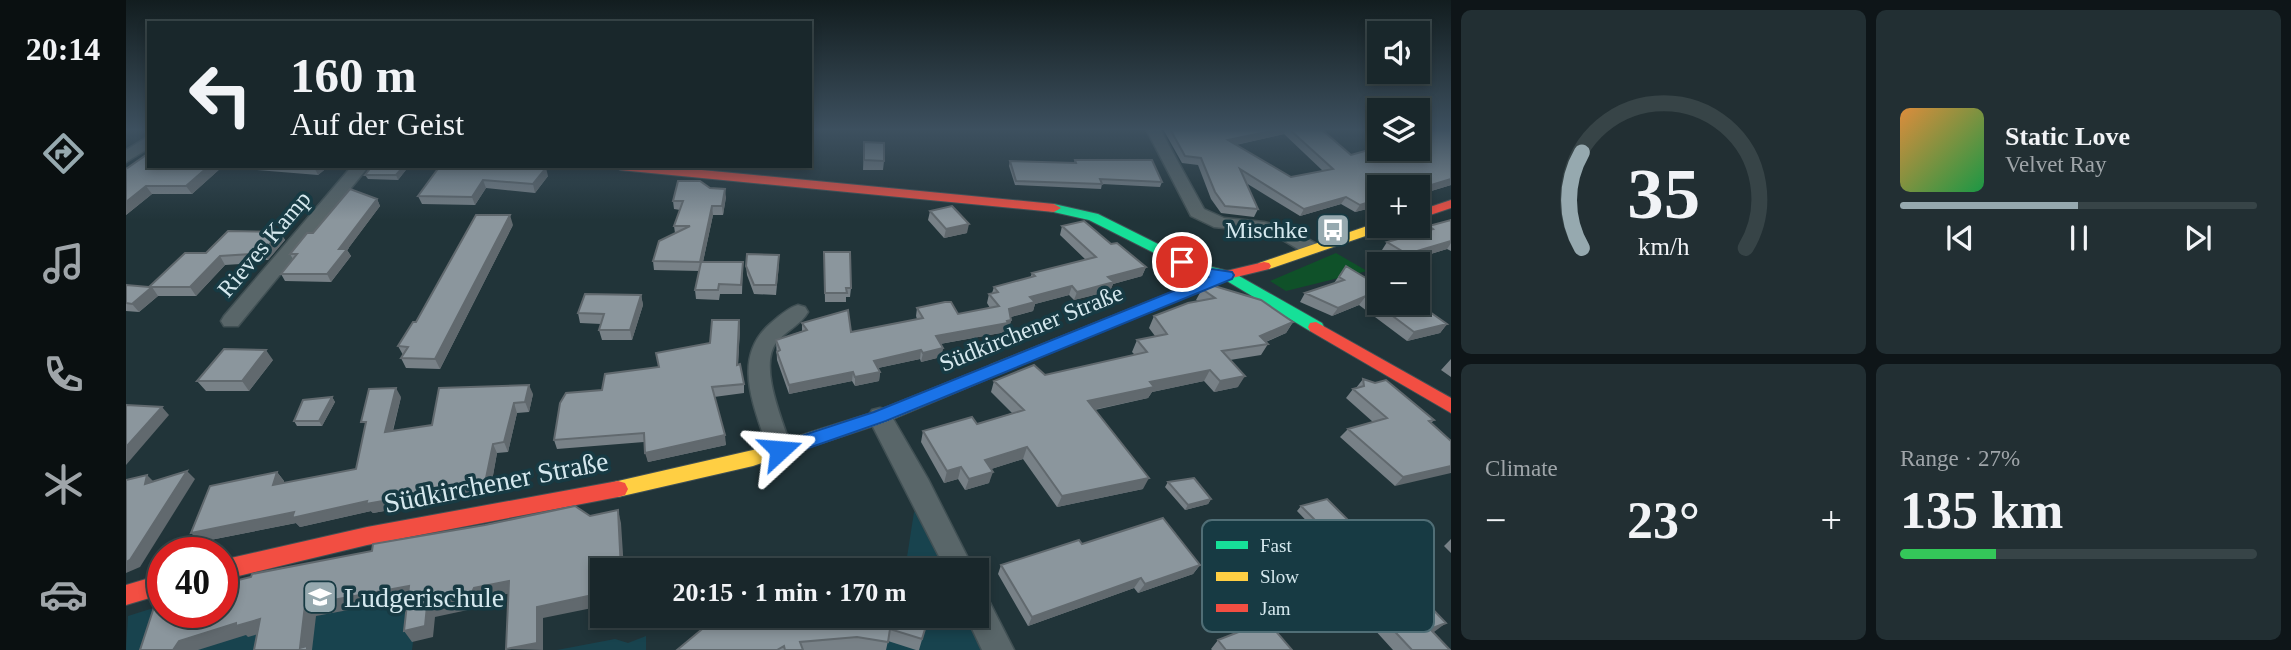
<!DOCTYPE html>
<html lang="en">
<head>
<meta charset="utf-8">
<style>
	:root { --surface:#19272b; --page:#222f33; --text:#f1f3f6; --muted:#9fa5a9; --line:#374447; --accent:#96a9af }
	body { margin:0; font-family:"Times New Roman",serif; background:var(--page); color:var(--text); height:100vh; display:flex; flex-direction:column; font-size:26px; white-space:nowrap }
	* { box-sizing:border-box; margin:0 }
	p { font-size:23px; color:var(--muted) }
	.icon { flex:none; width:38px; height:38px; fill:none; stroke:currentColor; stroke-width:2; stroke-linecap:round; stroke-linejoin:round }
	.map { position:relative; flex:1; overflow:hidden }
	.side { display:flex; flex-direction:column; gap:10px; padding:10px; background:#0e1518; width:840px }
	.side>* { flex:none }
	.guide { position:absolute; left:21px; top:21px; width:665px; height:147px; border-radius:0px; box-shadow:0 4px 10px #0003,0 0 0 2px var(--line); background:#19272b; color:var(--text); overflow:hidden }
	.buttons { position:absolute; left:1241px; top:21px; display:grid; gap:14px }
	.buttons a { display:grid; place-items:center; width:63px; height:63px; border-radius:0px; background:var(--surface); box-shadow:0 4px 10px #0003,0 0 0 2px var(--line); font-size:35px }
	.speed { position:absolute; left:21px; top:537px; display:flex; gap:14px; font-size:35px; font-weight:700; text-align:center }
	.speed>* { display:grid; place-content:center; width:91px; height:91px; border-radius:50%; background:var(--surface); box-shadow:0 4px 10px #0003,0 0 0 2px var(--line); line-height:1 }
	.speed .limit { border:10px solid #d22; background:#fff; color:#111 }
	.pin { position:absolute; display:grid; place-items:center; width:60px; height:60px; color:#fff; margin:-30px; border:4px solid #fff; border-radius:50%; box-shadow:0 2px 7px #0007 }
	.me { position:absolute; width:77px; margin:-38px; rotate:71deg; stroke-linejoin:round; filter:drop-shadow(0 0 5px #0008) }
	.turn { display:flex; align-items:center; gap:24px; height:147px; padding:0 28px; font-size:32px }
	.turn .icon { width:91px; height:91px; stroke-width:2.5 }
	.turn b { display:block; font-size:49px; line-height:60px }
	.big { font-size:52px; font-weight:800; line-height:1.1 }
	.side .widget { flex:1; display:flex; flex-direction:column; justify-content:center; gap:10px; min-width:0; padding:0 24px; border-radius:10px; background:var(--page) }
	.side .dial { align-items:center; gap:0 }
	.dial svg { height:182px; overflow:visible; fill:none; stroke:var(--line); stroke-width:7; stroke-linecap:round; text-anchor:middle }
	.dial text { fill:var(--text); stroke:none }
	.song { display:flex; align-items:center; gap:21px }
	.cover { width:84px; height:84px; border-radius:10px; background:linear-gradient(135deg,hsl(30 70% 55%),hsl(140 70% 35%)) }
	.played { height:7px; border-radius:4px; background:linear-gradient(90deg,var(--accent) 50%,var(--line) 50%) }
	.keys { display:flex; justify-content:space-around; direction:ltr }
	.heat { display:flex; justify-content:space-between; align-items:center; font-size:38px; direction:ltr }
	.charge { height:10px; border-radius:5px; background:linear-gradient(90deg,#34c759 27%,var(--line) 0) }
	.side .tiles { flex:1; display:grid; gap:10px; grid-template-columns:repeat(2,1fr) }
	.trip { position:absolute; left:464px; top:558px; width:399px; height:70px; border-radius:0px; background:var(--surface); box-shadow:0 4px 10px #0003,0 0 0 2px var(--line); font-weight:800; line-height:70px; text-align:center }
	main { display:flex; flex:1; min-height:0 }
	.tab-bar { display:flex; flex-direction:column; width:126px; justify-content:space-around; align-items:center; background:#0a1011; color:var(--muted) }
	.tab-bar .icon { width:49px; height:49px }
	.tab-bar .on { color:var(--accent) }
	.tab-bar b { font-size:32px; color:var(--text) }
	.map>svg:first-child { display:block }
</style>
</head>
<body>
<main>
<nav class="tab-bar">
<b>20:14</b>
<svg class="icon on" aria-label="directions" viewBox="0 0 24 24"><path d="M12 3l9 9-9 9-9-9zM9 14v-3h6M13 9l2 2-2 2"/></svg>
<svg class="icon" aria-label="music" viewBox="0 0 24 24"><path d="M9 18V5l10-2v13"/><circle cx="6" cy="18" r="3"/><circle cx="16" cy="16" r="3"/></svg>
<svg class="icon" aria-label="phone" viewBox="0 0 24 24"><path d="M5 4h4l2 5-3 2q2 4 5 5l2-3 5 2v4C11 20 4 13 5 4z"/></svg>
<svg class="icon" aria-label="climate" viewBox="0 0 24 24"><path d="M12 3v18M4 7l16 10M4 17L20 7"/></svg>
<svg class="icon" aria-label="car" viewBox="0 0 24 24"><path d="M5 17H2v-5l4-1 3-4h7l3 4 3 1v5h-3M9 17h6M6 11h13"/><circle cx="7" cy="17" r="2"/><circle cx="17" cy="17" r="2"/></svg>
</nav>
<div class="map">
<svg width="1325" height="650" viewBox="0 0 1325 650">
	<rect width="100%" height="100%" fill="#213439"/>
	<path fill="#18434e" d="M788 512 794 513 823 570H779Z
		M300 538 286 650H0L2 616 37 605V612H96Z
		M607 616H845L862 650H554Z
		M520 636V650H431L489 639 502 643Z"/>
	<path fill="#0f5129" d="M1210 253 1241 271 1160 291 1144 281Z"/>
	<g fill="none" stroke-linecap="round" stroke-linejoin="round">
		<g stroke="#415054" stroke-width="3">
			<path id="street" d="M1020 129H1034L1078 209 1098 218 1138 222 1162 228 1191 244 1193 248 1191 252H1177L1150 236 1137 232 1088 227 1065 216Z
				M23 136V148L0 162V150Z
				M226 166H243L112 326H98L95 321 98 316Z
				M672 305 679 307 682 312C675 325 659 331 650 343 632 367 658 424 666 450L663 457 654 460 645 457 642 450C629 407 604 358 645 323 653 316 662 308 672 305Z
				M754 408 762 410 802 479 848 570H820L742 417 746 410Z
				M850 591 860 595 888 650H856L840 616H850Z"/>
		</g>
		<g stroke="#415054" stroke-width="2">
			<path id="fast" d="M928 204 972 214 1070 263 1106 272 1196 323 1198 327 1196 331H1184L1096 278 1060 269 963 220 923 211 921 208Z"/>
		</g>
		<g stroke="#415054" stroke-width="2">
			<path id="slow" d="M1253 222V226H1262L1260 229 1143 269H1133L1131 266 1133 263Z
				M870 363 876 365 878 369 876 373 760 422 627 466 492 497 485 495 482 489 485 483 492 481 627 450 748 412Z"/>
		</g>
		<g stroke="#415054" stroke-width="2">
			<path id="jam" d="M488 166H534L928 204 935 208 928 212 494 170Z
				M1325 200V208L1292 219V211Z
				M1138 262 1143 263 1145 266 1143 269 1106 278 876 373H864L862 369 864 365 1096 272Z
				M1190 322 1325 398V413L1184 331 1182 327 1184 323Z
				M492 481 499 483 502 489 499 495 492 497 241 545 96 580V560L241 527Z
				M37 574V594L0 605V585Z"/>
		</g>
		<use href="#street" fill="#596669" fill-rule="evenodd"/>
		<use href="#fast" fill="#16e098" fill-rule="evenodd"/>
		<use href="#slow" fill="#ffcf43" fill-rule="evenodd"/>
		<use href="#jam" fill="#f24e42" fill-rule="evenodd"/>
	</g>
	<path fill="#788187" fill-rule="evenodd" d="M1037 129H1195L1225 155 1325 185 1292 195V187H1253V206L1229 212 1215 204 1174 216 1120 183 1132 209 1128 217 1095 213 1085 199 1072 165 1056 163ZM1158 134 1197 171 1165 177 1110 145Z
		M1238 129H1253V141Z
		M738 142 758 161 757 170H737Z
		M949 160 1036 182 1034 187 976 184 975 189 889 185 883 166 884 161 948 163Z
		M23 166H203L192 175 96 167 66 194H26L0 215Z
		M283 166 272 180 242 179 239 175Z
		M314 166 422 176 409 193 360 188 349 205 296 204 292 196Z
		M584 188 600 197 597 215H587L577 262H617L616 294H594L593 300 570 299 569 290 573 271 528 270 527 261 549 233 548 226 554 210 548 209 547 201Z
		M251 199 254 206 221 250 225 256 205 282 159 281 155 274 167 259 164 254 187 233Z
		M804 211 841 233 818 238 802 220Z
		M1325 220V251L1321 249 1275 263 1256 250 1261 242 1299 231 1303 226Z
		M387 225 314 369 280 368 275 358 277 355 272 346 290 322Z
		M936 226 985 244 1020 267 1016 276 987 284 984 291 948 300 943 295 909 304 907 311 885 317V320L883 329 880 330V332L814 344 817 348 815 357 795 362 794 359 752 368 754 372 753 381 729 386 726 381 663 394 651 360 650 340 676 331V323L725 332 791 319 790 316 791 308 832 314 864 308 861 303 863 294 866 293 868 287 904 278 906 273 960 260 934 235Z
		M154 232 159 240 142 260H133L131 263 99 265 70 296H32L13 312 0 311V285L23 287 80 253Z
		M698 252 725 288 724 297H720V302H699Z
		M653 264 650 295 628 294 621 275 620 266Z
		M1220 266 1253 303 1321 324 1314 333 1281 341 1233 305 1206 316 1174 302 1179 293 1208 283Z
		M1076 289 1167 322 1160 333 1140 342 1142 344 1135 355 1104 360 1112 387 1088 392 1078 381 1026 392 1022 398 969 410 1017 489 931 507 897 459 865 469 863 483 839 490 832 479 818 483 795 442 797 431 851 424 886 413 865 392 868 381 919 375 1009 355 1006 352 1011 340 1029 336 1023 328 1028 316 1072 301 1070 300Z
		M515 295 517 305 506 340H476L473 330 475 324 454 323 452 313Z
		M613 320 614 329 612 365 618 384V393L588 397 600 445 522 462 518 442 431 449 428 440 476 390 533 368 584 343Z
		M1325 359V377L1315 370Z
		M147 360 123 391H80L71 381Z
		M1237 379 1308 420 1305 423 1325 441 1269 486 1214 437 1222 429 1247 422 1220 398 1227 389 1230 388Z
		M407 394 403 412 391 413 382 452 371 453 364 492 247 513 245 511 174 527 170 523 74 542 151 472 158 481V483L230 469 275 397 267 431 306 425Z
		M206 397 209 402 196 426H171L168 421Z
		M1042 482 1085 499 1082 504 1059 510 1039 487Z
		M1175 506 1226 524 1222 529 1197 538 1171 511Z
		M1325 539V553L1318 546Z
		M956 544 1074 565 1067 574 1012 593 1008 588 902 626 872 574 875 565Z
		M1107 587 1163 604 1117 618 1099 596Z
		M1222 591 1307 632 1324 650H1267L1247 628 1239 631 1225 619 1212 600Z
		M803 616 793 650H790L762 641 760 650H551Z
		M1092 640 1166 650H1086L1085 649Z"/>
	<path fill="#61696e" d="M1155 129H1161L1158 134 1099 147 1102 140Z
		M83 166 96 167 66 194 60 186Z
		M189 166H203L192 175 188 167Z
		M278 166H283L272 180 270 175Z
		M420 168 422 176 409 193 407 184Z
		M1325 179V185L1292 195V189Z
		M357 180 360 188 349 205 346 197Z
		M20 186 26 194 0 215V202Z
		M599 189 600 197 597 215 596 206Z
		M1220 197 1215 204 1174 216 1178 209Z
		M251 199 254 206 221 250 225 256 205 282 201 274 213 249Z
		M1253 199V206L1229 212 1234 205Z
		M586 206 587 215 575 271 574 262Z
		M384 215 387 225 314 369 309 359Z
		M843 224 841 233 818 238 820 229Z
		M154 232 159 240 142 260 137 252Z
		M1325 241V243L1321 249 1275 263 1281 254Z
		M128 251 133 260 131 263 125 254Z
		M94 256 99 265 70 296 64 287Z
		M1020 267 1016 276 987 284 984 291 948 300 951 292 982 277Z
		M946 286 943 295 909 304 907 311 881 318 883 309 904 297Z
		M26 287 32 296 13 312 6 304Z
		M515 295 517 305 506 340 504 330Z
		M1240 296 1233 305 1206 316 1212 308Z
		M613 320 614 329 611 374V365Z
		M885 320 883 329 880 330V332L808 345 810 336Z
		M1167 322 1160 333 1127 347 1134 336Z
		M1321 324 1314 333 1281 341 1288 332Z
		M817 348 815 357 795 362 797 353Z
		M140 350 147 360 123 391 116 381Z
		M795 350 794 359 747 369 748 361Z
		M1084 370 1078 381 1026 392 1022 398 957 412 962 401 1024 382Z
		M727 372 726 381 663 394V385Z
		M754 372 753 381 729 386V377Z
		M1119 376 1112 387 1088 392 1094 381Z
		M403 385 407 394 403 412 399 402Z
		M270 388 275 397 264 441 259 432Z
		M206 397 209 402 196 426 193 421Z
		M388 403 391 413 382 452 378 442Z
		M36 407 43 415 0 465V447Z
		M599 435 600 445 522 462 519 453Z
		M367 444 371 453 364 492 247 513 245 511 174 527 170 523 74 542 65 533Z
		M901 447 897 459 856 472 859 460Z
		M1325 466V473L1269 486 1277 477Z
		M835 467 832 479 818 483 821 471Z
		M61 471 69 479 14 567 0 573V562Z
		M151 472 158 481 155 494 147 485Z
		M867 472 863 483 839 490 843 479Z
		M21 475 29 483 19 484Z
		M1023 478 1017 489 931 507 936 496Z
		M1085 499 1082 504 1059 510 1062 505Z
		M492 510 495 523 498 570H495Z
		M1226 524 1222 529 1197 538 1202 533Z
		M1074 565 1067 574 1012 593 1019 584Z
		M1015 578 1008 588 902 626 906 617Z
		M383 581 389 592 355 600 351 608 309 617 307 637 286 642 278 631 301 606 348 588Z
		M283 586 292 597 190 616 186 650H176L174 648 179 605Z
		M476 593V606L417 618V650L380 649 411 607Z
		M1172 594 1163 604 1117 618 1125 609Z
		M134 619 146 630 122 637 120 635 72 650H47L53 641 110 623Z
		M1258 620 1247 628 1239 631 1250 623Z
		M1320 623 1308 632 1292 638 1304 629Z"/>
	<path fill="#8b969d" stroke="#61696e" stroke-width="2" d="M1044 129H1155L1102 140 1165 177 1207 169 1163 129H1195L1225 155 1253 147V149H1292V129H1325V179L1292 189V187H1253V199L1234 205 1220 197 1178 209 1114 169 1132 209 1099 206 1089 192 1075 158 1059 156Z
		M738 142 758 143V161L738 160Z
		M23 153V166H83L60 186H20L0 202V169Z
		M949 160H1026L1036 182 974 179 976 184 890 181 884 161 950 163Z
		M246 166H278L270 175H239Z
		M314 166H401L420 168 407 184 357 180 346 197 292 196Z
		M552 181H574L584 188 599 189 596 206H586L574 262 527 261 533 241 564 226H548L557 201H547Z
		M224 189 251 199 213 249H221L201 274H155L171 254H164L181 233H187Z
		M826 206 843 224 820 229 804 211Z
		M350 215H384L309 359 275 358 282 347 272 346 287 322H290Z
		M1325 220V241L1281 254 1261 242 1307 229 1303 226Z
		M958 221 985 244 991 243 1020 267 982 277 988 282 951 292 946 286 904 297 909 302 883 309 885 320 881 321 882 323 810 336 817 348 797 353 795 350 748 361 754 372 729 377 727 372 663 385 651 352 654 350 650 340 681 330 676 323 722 310 725 332 797 318 791 308 819 302H825L832 314 873 306 863 294 872 292 868 287 909 276 906 273 970 257 936 226Z
		M102 231 154 232 137 252 128 251 125 254 94 256 64 287H26L6 304 0 303V285L23 287 59 253H80Z
		M698 252H724L725 288H720L721 293H699Z
		M621 254 653 255 650 285H628L620 266Z
		M575 262H617L615 285 593 284 592 290H569Z
		M1220 266 1253 286V303H1291L1321 324 1288 332 1240 296 1212 308 1179 293 1218 280 1213 277Z
		M1085 285 1135 300 1167 322 1134 336 1142 344 1096 351 1119 376 1094 381 1084 370 1024 382 1028 387 962 401 1023 478 936 496 901 447 859 460 867 472 843 479 835 467 821 471 797 431 846 417 851 424 898 410 868 381 908 365 919 375 1021 352 1011 340 1041 334 1028 316 1062 303 1089 298 1076 289Z
		M459 294 515 295 504 330H473L478 314 452 313Z
		M586 320H613L611 365 614 364 618 384 586 387 599 435 519 453 518 433 428 440 434 403 440 393 476 390 479 374 533 367 530 353 584 343Z
		M98 349 140 350 116 381H71Z
		M1237 379 1249 383 1260 380 1308 420 1303 421 1325 441V466L1277 477 1222 429 1261 418 1227 389 1238 386Z
		M403 385 399 402 388 403 378 442 367 444 359 483 240 504 241 501 166 518 168 512 65 533 84 486 151 472 147 485 230 469 240 422H235L243 389 270 388 259 432 306 425 313 388Z
		M206 397 193 421H168L177 400Z
		M0 405 36 407 0 447Z
		M61 471 4 560 0 562V480L21 475 19 484Z
		M1068 478 1085 499 1062 505 1042 482Z
		M1201 499 1226 524 1202 533 1175 506Z
		M449 506 464 516 492 510 495 570H476V593L411 607V643L380 649 383 581 348 588 344 597 301 606 299 626 278 631 283 586 179 605 174 648 181 646V650H128L134 619 110 626V623L53 641 47 650H14L33 592 37 591V612H96V584L125 577 126 574 246 551 247 544 359 525Z
		M1037 518 1074 565 1019 584 1015 578 906 617 875 565 953 540 956 544Z
		M1272 573 1320 623 1304 629 1324 650H1286L1258 620 1250 623 1235 610 1222 591Z
		M598 616H803L796 639 764 629 762 642 731 637 674 642 677 650H659L658 646 651 650H551L581 625Z
		M1141 621 1166 650H1100L1092 640Z"/>
	<linearGradient id="sky" x2="0" y2="1"><stop stop-color="#121d1f"/><stop offset="0.59" stop-color="#3d505f"/><stop offset="1" stop-color="#3d505f" stop-opacity="0"/></linearGradient>
	<rect width="1325" height="220" fill="url(#sky)"/>
	<path fill="#1a73e8" stroke="#114b97" stroke-width="2" d="M1056 257 1086 269 1106 272 1108 275 1106 279 760 421 654 458 647 455 644 450 647 445 748 412 1082 277 1051 265 1049 262 1051 259Z"/>
	<defs>
		<g id="bus-square" transform="scale(1.75)"><rect x="-9" y="-9" width="18" height="18" rx="4" fill="#96a9af" stroke="#173a43"/><path d="M-5-6H5V4H4V6H2V4H-2V6H-4V4H-5ZM-3.5-4V0h7V-4ZM-3.5 1.2v1.5H-2V1.2ZM2 1.2v1.5H3.5V1.2Z" fill="#fff"/></g>
		<g id="school-square" transform="scale(1.75)"><rect x="-9" y="-9" width="18" height="18" rx="4" fill="#96a9af" stroke="#173a43"/><path d="M0-5L7-2L0 1L-7-2ZM-4 1L0 2.5L4 1V4Q0 6-4 4Z" fill="#fff"/></g>
	</defs>
	<g fill-rule="evenodd">
		<use href="#bus-square" x="1207" y="230"/>
		<use href="#school-square" x="194" y="597"/>
	</g>
	<g text-anchor="middle" dominant-baseline="central" stroke-width="7" stroke-linejoin="round" paint-order="stroke">
		<g font-size="24" fill="#d5e8ee" stroke="#173a43" text-anchor="end">
			<text x="1182" y="230">Mischke</text>
		</g>
		<g font-size="24" fill="#d5e8ee" stroke="#173a43">
			<text transform="translate(138 244) rotate(-50)">Rieves Kamp</text>
			<text transform="translate(905 328) rotate(-22)">Südkirchener Straße</text>
		</g>
		<g font-size="28" fill="#d5e8ee" stroke="#173a43">
			<text transform="translate(370 482) rotate(-11)">Südkirchener Straße</text>
		</g>
		<g font-size="28" fill="#d5e8ee" stroke="#173a43" text-anchor="start">
			<text x="218" y="597">Ludgerischule</text>
		</g>
	</g>
	<rect x="1076" y="520" width="232" height="112" rx="10" fill="#173a43" stroke="#506e76" stroke-width="2"/>
	<rect x="1090" y="541" width="32" height="8" fill="#16e098"/>
	<rect x="1090" y="572" width="32" height="9" fill="#ffcf43"/>
	<rect x="1090" y="604" width="32" height="8" fill="#f24e42"/>
	<g font-size="19" fill="#d5e8ee">
		<text x="1134" y="552">Fast</text>
		<text x="1134" y="583">Slow</text>
		<text x="1134" y="615">Jam</text>
	</g>
</svg>
<div class="buttons">
<a><svg class="icon" aria-label="sound" viewBox="0 0 24 24"><path d="M4 9h4l5-4v14l-5-4H4zM17 9q2 3 0 6"/></svg></a>
<a><svg class="icon" aria-label="layers" viewBox="0 0 24 24"><path d="M12 4l9 5-9 5-9-5zM3 14l9 5 9-5"/></svg></a>
<a>+</a>
<a>−</a>
</div>
<div class="speed"><div class="limit">40</div></div>
<div class="pin" style="left:1056px;top:262px;background:#d93025"><svg class="icon" aria-label="arrive" viewBox="0 0 24 24"><path d="M6 21V4h12l-3 4 3 4H6"/></svg></div>
<svg class="me" style="left:654px;top:450px" viewBox="-20 -20 40 40"><path d="M0-17L14 15 0 8-14 15z" fill="#1a73e8" stroke="#fff" stroke-width="4"/></svg>
<div class="trip">20:15 · 1 min · 170 m</div>
<div class="guide">
<div class="turn"><svg class="icon" aria-label="left" viewBox="0 0 24 24"><path d="M17 20v-9H6M10 6l-5 5 5 5"/></svg><div><b>160 m</b>Auf der Geist</div></div>
</div>
</div>
<section class="side">
<div class="tiles">
<div class="widget dial"><svg viewBox="0 0 100 80">
<path d="M14 69A42 42 0 1 1 86 69"/>
<path d="M14 69A42 42 0 0 1 14 27" stroke="#96a9af"/>
<text x="50" y="56" font-size="32" font-weight="700">35</text>
<text x="50" y="72" font-size="11">km/h</text>
</svg></div>
<div class="widget">
<div class="song"><i class="cover"></i><div><b>Static Love</b><p>Velvet Ray</p></div></div>
<div class="played"></div>
<div class="keys"><svg class="icon" aria-label="previous" viewBox="0 0 24 24"><path d="M18 5L8 12l10 7zM5 5v14"/></svg><svg class="icon" aria-label="pause" viewBox="0 0 24 24"><path d="M8 5v14M16 5v14"/></svg><svg class="icon" aria-label="next" viewBox="0 0 24 24"><path d="M6 5l10 7-10 7zM19 5v14"/></svg></div>
</div>
<div class="widget"><p>Climate</p>
<div class="heat"><a>−</a><b class="big">23°</b><a>+</a></div>
</div>
<div class="widget"><p>Range · 27%</p><b class="big">135 km</b><div class="charge"></div></div>
</div>
</section>
</main>
</body>
</html>
